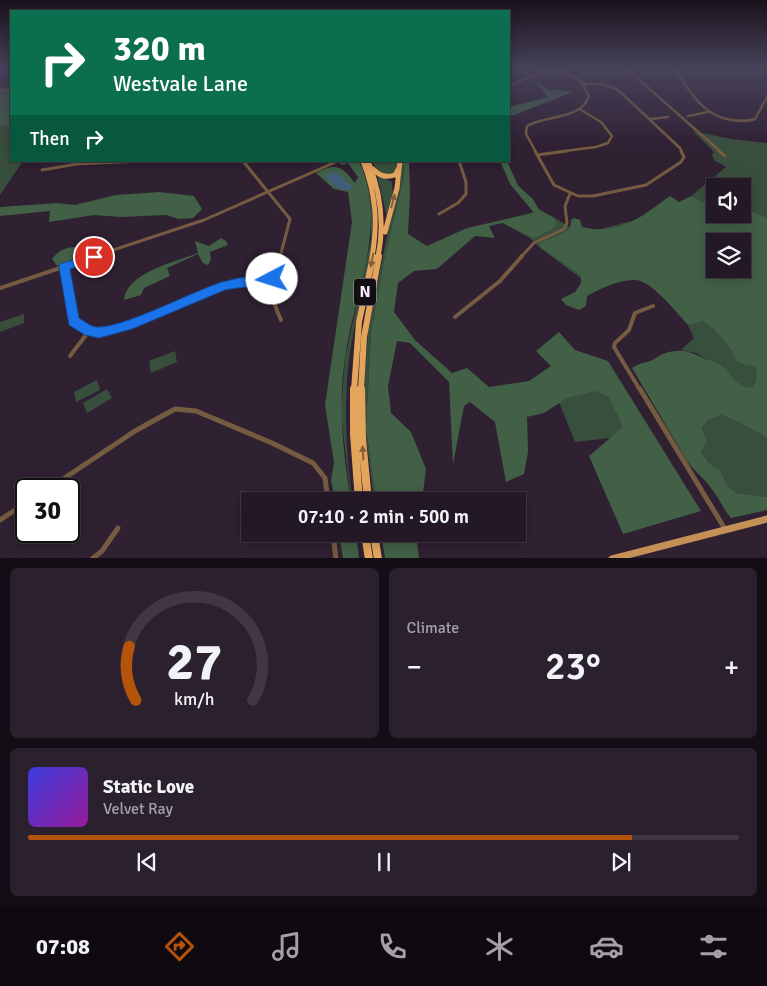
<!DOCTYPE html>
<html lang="en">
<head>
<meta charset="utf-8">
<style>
	:root { --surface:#231826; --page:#2b212e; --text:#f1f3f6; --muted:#a3a0a7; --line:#403743; --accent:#b45309 }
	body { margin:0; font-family:Signika,sans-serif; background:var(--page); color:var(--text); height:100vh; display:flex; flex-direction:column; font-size:19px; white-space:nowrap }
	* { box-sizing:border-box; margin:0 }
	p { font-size:16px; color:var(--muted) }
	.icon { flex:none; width:28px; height:28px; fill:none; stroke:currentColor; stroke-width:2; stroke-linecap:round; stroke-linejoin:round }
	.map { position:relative; height:558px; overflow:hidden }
	.sheet { display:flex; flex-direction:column; gap:10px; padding:10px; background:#130d15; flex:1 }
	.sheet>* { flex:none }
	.guide { position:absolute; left:10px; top:10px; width:500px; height:152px; border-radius:0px; box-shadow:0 2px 12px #0003,0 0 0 1px var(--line); background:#0b6e4f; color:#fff; overflow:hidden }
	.controls { position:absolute; left:706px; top:178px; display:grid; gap:10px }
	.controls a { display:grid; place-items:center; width:45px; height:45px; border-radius:0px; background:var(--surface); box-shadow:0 2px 12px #0003,0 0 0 1px var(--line); font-size:25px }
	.speed { position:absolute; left:15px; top:478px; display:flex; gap:10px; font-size:25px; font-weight:700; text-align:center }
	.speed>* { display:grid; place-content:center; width:65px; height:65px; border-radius:50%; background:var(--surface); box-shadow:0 2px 12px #0003,0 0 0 1px var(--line); line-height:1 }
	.speed .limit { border:2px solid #111; border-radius:8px; background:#fff; color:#111 }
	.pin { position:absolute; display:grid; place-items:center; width:42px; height:42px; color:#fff; margin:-21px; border:2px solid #fff; border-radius:50%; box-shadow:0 1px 5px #0007 }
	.me { position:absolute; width:55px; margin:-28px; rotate:265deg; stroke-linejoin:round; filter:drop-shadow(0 0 4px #0008) }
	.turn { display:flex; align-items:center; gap:18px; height:105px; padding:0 20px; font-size:22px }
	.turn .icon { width:65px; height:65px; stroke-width:2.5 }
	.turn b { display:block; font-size:35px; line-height:42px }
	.then { display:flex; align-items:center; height:48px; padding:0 20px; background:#0003; gap:10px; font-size:19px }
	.big { font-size:38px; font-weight:600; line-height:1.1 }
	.sheet .widget { flex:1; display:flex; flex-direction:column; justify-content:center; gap:8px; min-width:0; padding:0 18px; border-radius:8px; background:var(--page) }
	.sheet .dial { align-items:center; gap:0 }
	.dial svg { height:130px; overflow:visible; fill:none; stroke:var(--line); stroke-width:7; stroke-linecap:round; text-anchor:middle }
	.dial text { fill:var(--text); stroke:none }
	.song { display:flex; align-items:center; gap:15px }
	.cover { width:60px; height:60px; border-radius:8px; background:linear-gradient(135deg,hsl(240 70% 55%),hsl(300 70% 35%)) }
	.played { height:5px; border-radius:2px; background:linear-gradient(90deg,var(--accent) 85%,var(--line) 85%) }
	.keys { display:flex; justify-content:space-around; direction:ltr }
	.heat { display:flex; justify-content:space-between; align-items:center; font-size:28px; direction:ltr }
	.sheet .tiles { flex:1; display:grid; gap:10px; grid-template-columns:1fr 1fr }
	.widget:last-child { grid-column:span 2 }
	.trip { position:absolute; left:241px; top:492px; width:285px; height:50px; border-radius:0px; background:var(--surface); box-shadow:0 2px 12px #0003,0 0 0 1px var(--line); font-weight:600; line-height:50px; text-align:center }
	.menu { display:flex; height:80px; justify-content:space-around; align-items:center; background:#0e0a0f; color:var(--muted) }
	.menu .icon { width:35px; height:35px }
	.menu .selected { color:var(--accent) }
	.menu b { font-size:22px; color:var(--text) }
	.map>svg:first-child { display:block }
</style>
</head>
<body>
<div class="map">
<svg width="767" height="559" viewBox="0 0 767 559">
	<rect width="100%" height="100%" fill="#2f2032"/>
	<path fill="#394f3d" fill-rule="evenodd" d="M11 89V161H23L0 195V90Z
		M693 131 731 139 767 143V399L754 387 746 388 738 385 717 362 704 358 696 353 681 350 694 338 688 325 691 324 639 274 594 288 539 247 530 238 499 221 534 212 510 184 500 161H507L518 185 539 209 582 234 704 202 691 196 726 167 714 160 712 155 714 152ZM715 186H742V214H715ZM715 241H742V269H715Z
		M372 161H397L398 165 392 175 379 173Z
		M401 161H403L404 176 384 260 371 333 366 428 376 501H374L365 429V374L368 331 388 230 401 179Z
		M377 175 392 182 393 199 387 218Z
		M370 194C379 245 361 292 352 341 343 386 345 456 353 501H351L341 413 345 358 371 240Z
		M24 314V323L0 332V322Z
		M175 351 177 362 151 373 149 361Z
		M609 375 638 435 575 442 551 382Z
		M97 380 100 390 76 402 74 392Z
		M107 389 112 398 87 413 83 403Z
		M721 415 738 422 767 438V497L737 493 728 487 720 470 710 464 701 452 707 442 702 428 707 421Z"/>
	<path fill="#416046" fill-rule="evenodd" d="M532 78 550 91 554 89 573 92 509 117V107L548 97Z
		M11 90V125L0 126V91Z
		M343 161H359C389 225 354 292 345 358 338 405 343 454 351 501H335L331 480 334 463 325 405 352 222 348 192 334 189 316 173C336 163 341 165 355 183L358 177 348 163 342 165 339 163Z
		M403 161H409L410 195 408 234 427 246 467 228 534 213 511 185 500 161H507L517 185 533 199 539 210 554 218 556 223 554 228 534 238 503 223 489 226 495 238 475 236 437 269 414 271 398 283 394 312 415 340 452 373 467 368 489 387 529 381 551 366 536 351 559 332 575 350 608 361 701 511 623 534 589 456 623 427 609 397 596 391 567 398 544 413 527 417 528 452 524 474 506 482 495 422 470 402 464 406 453 464 449 382 410 343 397 341 388 386 391 413 411 432 426 469 422 501H376L366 428 371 333 384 260 404 176Z
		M159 192 194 196 202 209 193 218 179 219 166 215 120 217 94 215 49 222 50 211 0 216V207L57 203 75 205 116 195Z
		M670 196 679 202 691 196 715 207V214H742L743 209H745L767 218V438L738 422 721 415 707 421 702 428 707 442 701 452 710 464 720 470 728 487 737 493 767 497V510L731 518C722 508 719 497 711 488 704 478 694 471 687 461L632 368C638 364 643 363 650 361 654 360 658 356 663 354 679 348 689 351 703 358 708 360 714 360 718 363 732 372 735 390 754 387 757 379 758 374 755 366L745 365 737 361 731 349 715 330 703 321 688 325C677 313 651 280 635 280 621 279 599 289 587 296L586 306 579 310 566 305 561 299 575 292 581 283V275L541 248 539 243 560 235 570 229 571 220 574 218 580 220 582 227C621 236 640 217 670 196ZM715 241H742V269H715Z
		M221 238 226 241 228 245 210 252 211 260 208 265 203 263 198 254 167 268 170 276 144 288 141 295 124 300C126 273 175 262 198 253L195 241 209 246Z
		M75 247 95 250 97 253 57 266 52 259C59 250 64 248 75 247Z
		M339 534H356L359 558H343Z
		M381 534H416L419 558H385Z"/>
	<path fill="#425d79" d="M336 171 353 188 351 190C340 191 332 185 325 176Z"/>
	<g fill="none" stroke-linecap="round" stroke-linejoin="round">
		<path stroke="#755c40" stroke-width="2.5" d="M627 69 721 152
			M675 69C689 91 703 116 732 120 740 121 747 122 755 119L767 97
			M583 84H602L617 89 680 148 682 152
			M509 86 548 69
			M0 90 11 89
			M688 116 708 112
			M651 119 668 117
			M536 152 526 134 527 126C547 114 580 121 589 96L581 81 556 69
			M557 152 596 147 608 143 612 136 601 122 581 110"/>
		<path stroke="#755c40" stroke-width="3" d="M535 151 554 185 578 196H593L646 185 681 162 684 157 681 151
			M719 151 725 156
			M537 155 567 151
			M243 161 290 219 280 257
			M42 170 77 164 141 161
			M439 214 458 203 466 194V182L459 161
			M92 257 204 220 338 161
			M521 257 534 243 564 229 567 223 565 206 570 194"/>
		<path stroke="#755c40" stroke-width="4" d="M280 256C271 282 269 295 281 320
			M64 267 73 321C89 331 94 333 113 330 164 309 216 280 272 280
			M0 288 96 256
			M455 317 500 281 522 256
			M70 356 89 331
			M640 390 614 347 615 343 629 330 635 313 653 306"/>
		<path stroke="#755c40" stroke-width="5" d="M640 389 725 529
			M48 489 135 431 175 409 196 411 272 443 313 463 325 478 328 501
			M0 520 26 503
			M333 534 336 559
			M92 559 102 551 118 528"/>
		<path stroke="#c49055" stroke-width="7" d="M612 559 767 519"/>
		<path stroke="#e3a45c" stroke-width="5" d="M363 161C376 194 378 223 372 257
			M368 161C381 193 385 223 378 257
			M373 169C380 176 386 178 395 175L399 168
			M385 232 397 188 400 161"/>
		<path stroke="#e3a45c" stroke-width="6" d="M354 390 359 322 373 256
			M361 390 364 337 379 256"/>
		<path stroke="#e3a45c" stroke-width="8" d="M354 389V434L359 501
			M361 389 362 439 368 501
			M365 534 369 559
			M374 534 378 559"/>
	</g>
	<defs><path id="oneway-solid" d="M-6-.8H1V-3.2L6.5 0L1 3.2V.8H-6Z" transform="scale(1.25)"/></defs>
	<g fill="#85603c">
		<use href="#oneway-solid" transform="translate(393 201) rotate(-75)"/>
		<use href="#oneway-solid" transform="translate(372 260) rotate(101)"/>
		<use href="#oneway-solid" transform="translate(363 453) rotate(-93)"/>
	</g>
	<linearGradient id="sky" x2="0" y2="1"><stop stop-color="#1a121c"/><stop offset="0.47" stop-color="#47425a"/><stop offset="1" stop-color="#47425a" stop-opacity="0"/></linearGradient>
	<rect width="767" height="147" fill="url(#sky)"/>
	<path fill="#1a73e8" stroke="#114b97" d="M94 253 98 254 99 257 98 260 70 269 79 318C84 321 90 326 96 327 122 329 193 291 222 282L239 278 272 274 278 279C273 286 236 287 225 290L132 329 99 338 85 335 69 325 59 267 60 264Z"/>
	<g text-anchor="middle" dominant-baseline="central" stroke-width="5" stroke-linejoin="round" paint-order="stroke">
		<rect fill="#130d14" stroke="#b3aab4" stroke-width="1" x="354" y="278.5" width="22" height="27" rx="4"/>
		<g font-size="16" font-weight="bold" fill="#f7edf9">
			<text x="365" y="292">N</text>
		</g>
	</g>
</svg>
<div class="controls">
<a><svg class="icon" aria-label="sound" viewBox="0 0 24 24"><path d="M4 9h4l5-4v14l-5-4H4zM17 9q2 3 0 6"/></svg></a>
<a><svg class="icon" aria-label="layers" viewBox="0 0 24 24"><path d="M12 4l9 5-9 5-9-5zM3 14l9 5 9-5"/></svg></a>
</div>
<div class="speed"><div class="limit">30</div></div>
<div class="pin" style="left:94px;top:257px;background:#d93025"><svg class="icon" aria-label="arrive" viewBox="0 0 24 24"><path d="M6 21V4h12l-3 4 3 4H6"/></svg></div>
<svg class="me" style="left:272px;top:279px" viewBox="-20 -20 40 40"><circle r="19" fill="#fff"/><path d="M0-13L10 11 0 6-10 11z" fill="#1a73e8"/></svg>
<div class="trip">07:10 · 2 min · 500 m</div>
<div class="guide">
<div class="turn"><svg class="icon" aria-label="right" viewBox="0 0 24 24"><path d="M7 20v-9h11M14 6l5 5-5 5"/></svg><div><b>320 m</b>Westvale Lane</div></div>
<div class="then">Then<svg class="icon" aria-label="right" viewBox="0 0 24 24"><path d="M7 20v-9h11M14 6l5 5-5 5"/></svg></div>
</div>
</div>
<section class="sheet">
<div class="tiles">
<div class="widget dial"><svg viewBox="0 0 100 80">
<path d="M14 69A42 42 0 1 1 86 69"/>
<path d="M14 69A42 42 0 0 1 10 36" stroke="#b45309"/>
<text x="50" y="56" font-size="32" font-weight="700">27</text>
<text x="50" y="72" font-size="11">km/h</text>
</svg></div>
<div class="widget"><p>Climate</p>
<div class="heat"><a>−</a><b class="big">23°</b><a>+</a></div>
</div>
<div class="widget">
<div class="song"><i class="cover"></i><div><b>Static Love</b><p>Velvet Ray</p></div></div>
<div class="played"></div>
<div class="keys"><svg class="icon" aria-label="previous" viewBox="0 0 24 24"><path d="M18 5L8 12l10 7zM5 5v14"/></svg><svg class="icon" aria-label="pause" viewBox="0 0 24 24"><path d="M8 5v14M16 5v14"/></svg><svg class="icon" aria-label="next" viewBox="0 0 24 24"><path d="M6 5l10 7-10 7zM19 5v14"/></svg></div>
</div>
</div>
</section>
<nav class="menu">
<b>07:08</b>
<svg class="icon selected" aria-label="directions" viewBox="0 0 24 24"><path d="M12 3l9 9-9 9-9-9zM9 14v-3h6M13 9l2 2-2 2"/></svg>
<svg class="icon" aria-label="music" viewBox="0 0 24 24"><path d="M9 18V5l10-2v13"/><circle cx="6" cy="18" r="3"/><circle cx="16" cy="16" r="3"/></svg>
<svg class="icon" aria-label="phone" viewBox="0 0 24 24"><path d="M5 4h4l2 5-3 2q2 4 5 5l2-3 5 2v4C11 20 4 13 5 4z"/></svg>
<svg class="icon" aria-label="climate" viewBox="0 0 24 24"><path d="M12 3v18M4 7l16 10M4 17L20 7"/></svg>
<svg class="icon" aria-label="car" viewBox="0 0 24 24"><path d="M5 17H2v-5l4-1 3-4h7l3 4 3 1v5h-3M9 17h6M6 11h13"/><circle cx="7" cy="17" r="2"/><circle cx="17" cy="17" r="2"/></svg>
<svg class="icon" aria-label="filters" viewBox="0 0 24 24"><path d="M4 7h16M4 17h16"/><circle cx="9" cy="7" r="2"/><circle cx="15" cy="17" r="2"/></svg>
</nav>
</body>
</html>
